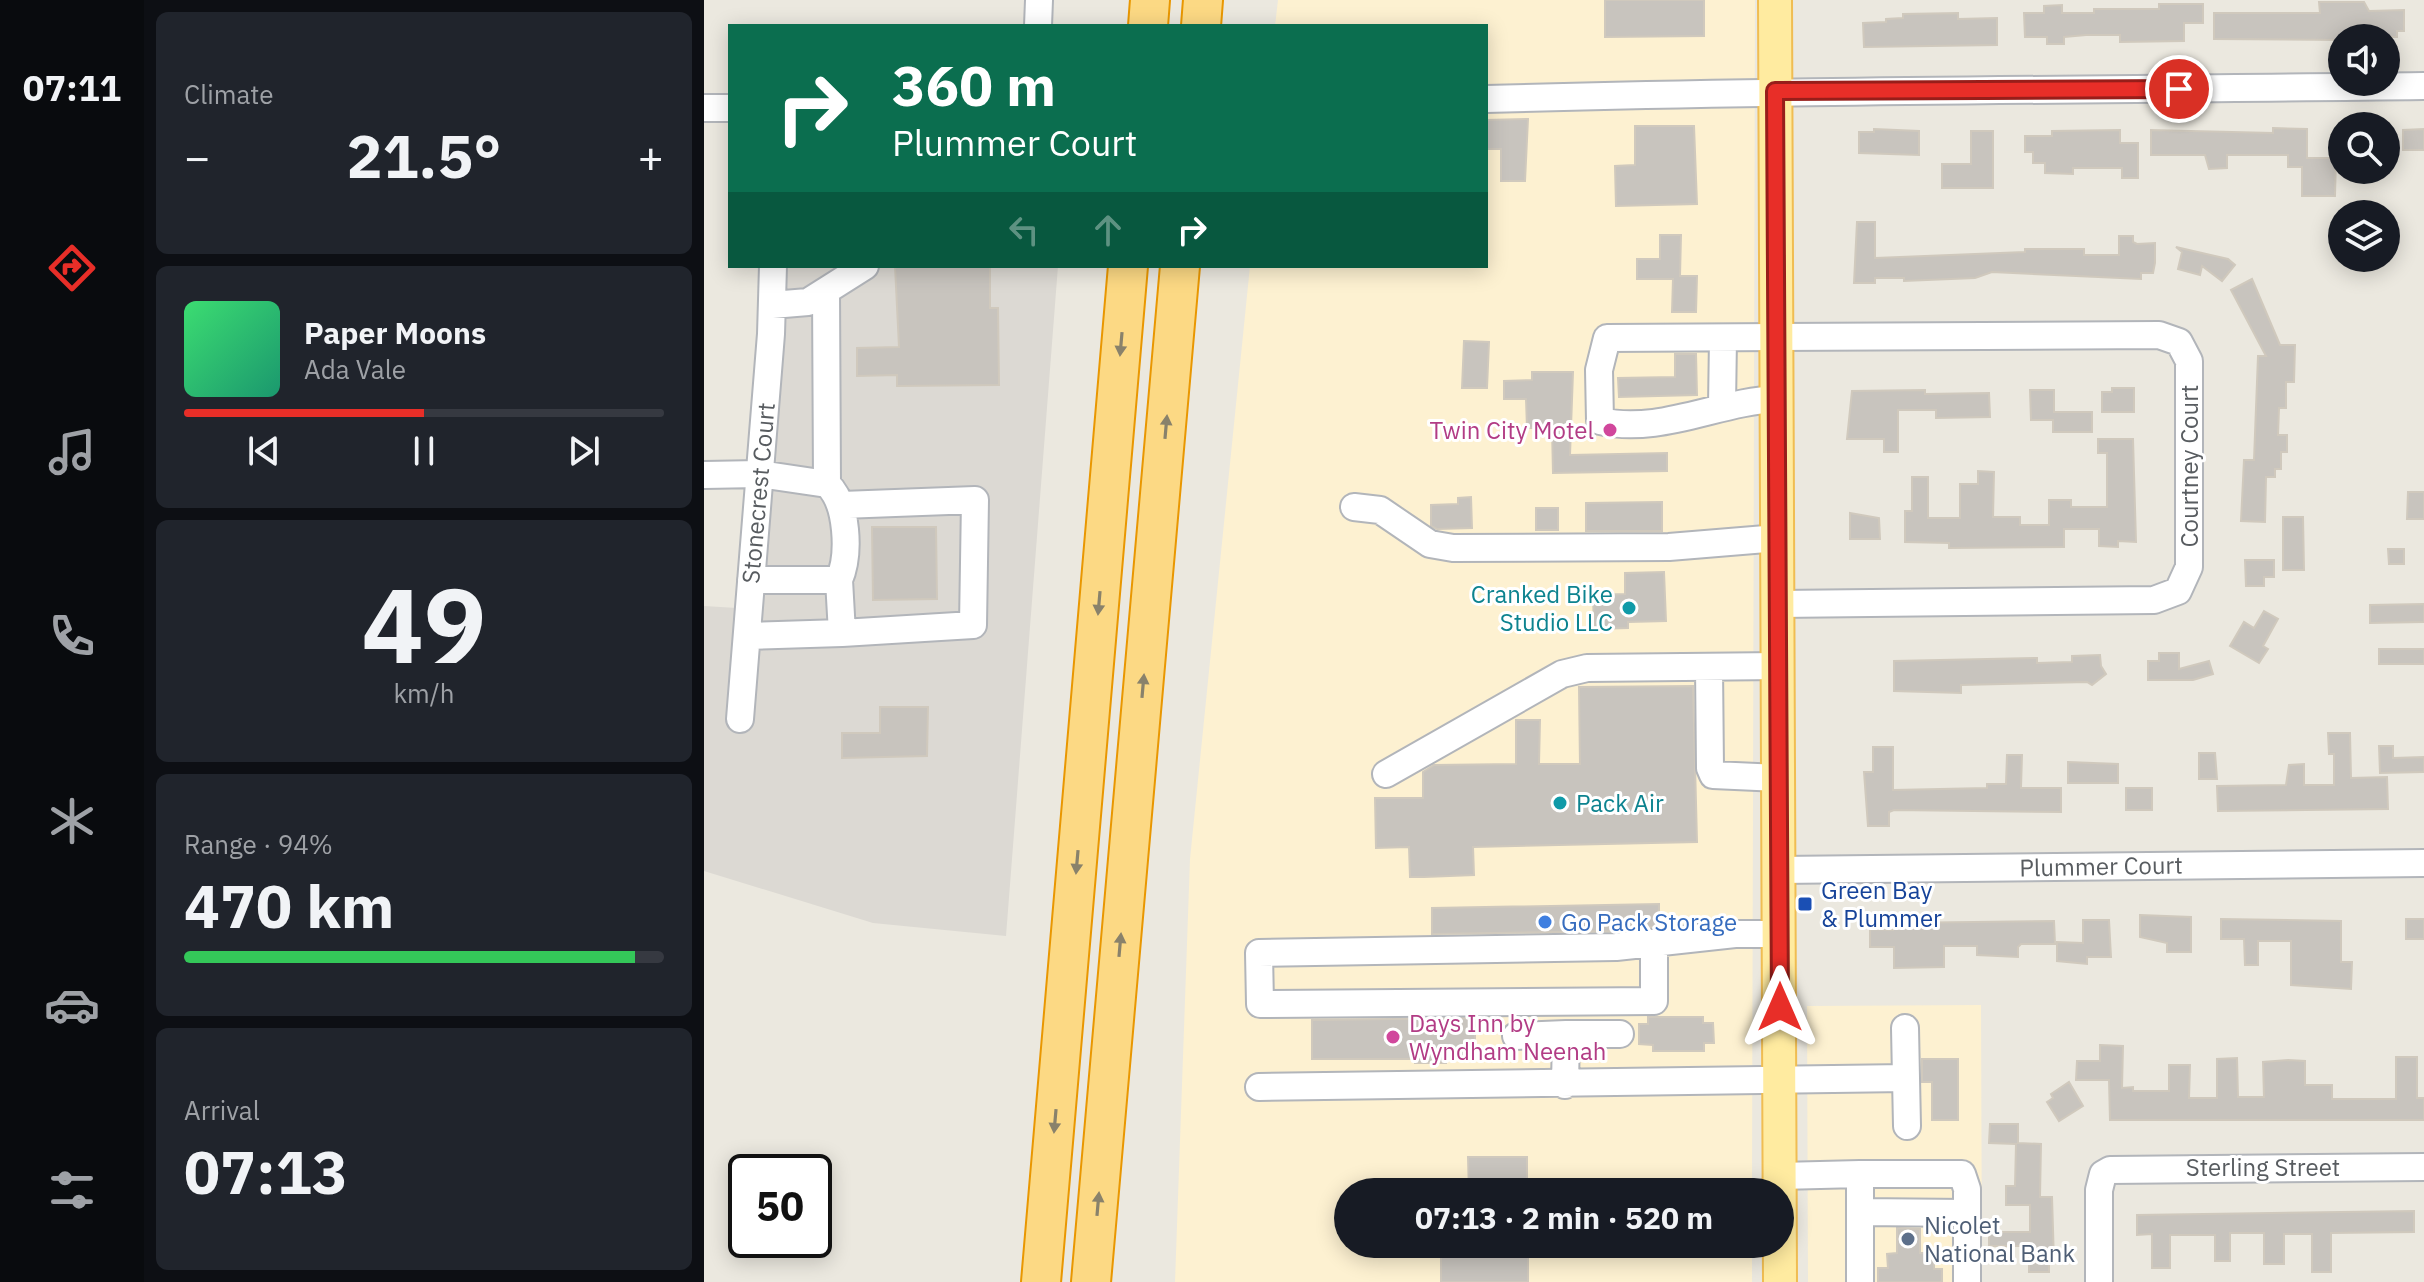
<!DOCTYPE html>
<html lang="en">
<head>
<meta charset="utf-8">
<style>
	:root { --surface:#171b24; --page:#20242c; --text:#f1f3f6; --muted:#9ea1a6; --line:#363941; --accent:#e82e28 }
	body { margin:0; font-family:"IBM Plex Sans",sans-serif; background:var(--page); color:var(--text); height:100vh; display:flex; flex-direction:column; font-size:30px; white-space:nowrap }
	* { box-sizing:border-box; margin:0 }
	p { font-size:26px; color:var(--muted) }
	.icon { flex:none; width:44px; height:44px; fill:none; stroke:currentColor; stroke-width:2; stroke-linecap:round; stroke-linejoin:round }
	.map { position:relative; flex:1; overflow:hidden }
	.drawer { display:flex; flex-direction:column; gap:12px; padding:12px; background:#0d0f14; width:560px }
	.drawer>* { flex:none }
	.top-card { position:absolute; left:24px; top:24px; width:760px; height:244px; border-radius:0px; box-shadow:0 4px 20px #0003; background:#0b6e4f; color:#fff; overflow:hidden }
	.controls { position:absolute; left:1624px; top:24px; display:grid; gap:16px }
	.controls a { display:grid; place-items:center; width:72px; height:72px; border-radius:50%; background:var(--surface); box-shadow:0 4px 20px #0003; font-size:40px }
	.speed { position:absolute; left:24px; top:1154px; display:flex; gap:16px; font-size:40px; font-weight:700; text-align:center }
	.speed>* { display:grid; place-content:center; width:104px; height:104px; border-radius:50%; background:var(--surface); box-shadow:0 4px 20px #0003; line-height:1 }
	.speed .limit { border:4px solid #111; border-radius:12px; background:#fff; color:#111 }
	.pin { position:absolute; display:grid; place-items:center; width:68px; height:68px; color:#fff; margin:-34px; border:4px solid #fff; border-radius:50%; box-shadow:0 2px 8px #0007 }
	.me { position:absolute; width:88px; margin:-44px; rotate:0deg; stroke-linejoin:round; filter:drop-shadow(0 0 6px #0008) }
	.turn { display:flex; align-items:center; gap:28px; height:168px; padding:0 32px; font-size:36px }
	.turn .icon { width:104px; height:104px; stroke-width:2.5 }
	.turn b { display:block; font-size:56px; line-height:68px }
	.lanes { display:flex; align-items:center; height:76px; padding:0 32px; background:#0003; justify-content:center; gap:40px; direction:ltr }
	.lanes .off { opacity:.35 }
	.big { font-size:60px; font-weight:700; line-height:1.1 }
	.drawer .tile { flex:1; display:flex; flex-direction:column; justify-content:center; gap:12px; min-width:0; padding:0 28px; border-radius:12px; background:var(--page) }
	.drawer .dial { align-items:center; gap:0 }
	.dial b { font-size:104px; line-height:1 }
	.song { display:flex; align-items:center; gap:24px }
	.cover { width:96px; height:96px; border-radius:12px; background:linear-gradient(135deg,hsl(140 70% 55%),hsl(160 70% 35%)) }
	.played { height:8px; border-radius:4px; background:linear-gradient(90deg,var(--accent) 50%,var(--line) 50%) }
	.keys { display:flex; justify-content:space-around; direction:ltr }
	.heat { display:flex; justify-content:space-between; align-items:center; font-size:44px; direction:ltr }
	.charge { height:12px; border-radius:6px; background:linear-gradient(90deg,#34c759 94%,var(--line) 0) }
	.trip { position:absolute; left:630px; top:1178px; width:460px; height:80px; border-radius:40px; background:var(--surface); box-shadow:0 4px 20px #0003; font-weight:700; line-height:80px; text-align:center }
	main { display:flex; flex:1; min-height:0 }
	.tabs { display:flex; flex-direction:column; width:144px; justify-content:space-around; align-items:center; background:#090b0e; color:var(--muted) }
	.tabs .icon { width:56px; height:56px }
	.tabs .current { color:var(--accent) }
	.tabs b { font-size:36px; color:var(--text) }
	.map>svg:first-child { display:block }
</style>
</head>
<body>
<main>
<nav class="tabs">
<b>07:11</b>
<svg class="icon current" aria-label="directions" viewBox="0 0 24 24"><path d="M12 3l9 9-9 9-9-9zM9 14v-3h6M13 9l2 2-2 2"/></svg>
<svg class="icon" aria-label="music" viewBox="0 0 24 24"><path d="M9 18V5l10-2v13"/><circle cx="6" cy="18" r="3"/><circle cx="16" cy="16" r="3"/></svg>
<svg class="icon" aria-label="phone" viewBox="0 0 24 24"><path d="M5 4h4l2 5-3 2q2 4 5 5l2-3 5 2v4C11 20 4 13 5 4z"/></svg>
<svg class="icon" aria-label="climate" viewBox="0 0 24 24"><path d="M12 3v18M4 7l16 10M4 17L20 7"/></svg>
<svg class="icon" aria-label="car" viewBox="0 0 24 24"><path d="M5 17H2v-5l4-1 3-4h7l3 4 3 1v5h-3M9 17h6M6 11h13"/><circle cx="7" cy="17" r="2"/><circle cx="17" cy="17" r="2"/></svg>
<svg class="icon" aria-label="filters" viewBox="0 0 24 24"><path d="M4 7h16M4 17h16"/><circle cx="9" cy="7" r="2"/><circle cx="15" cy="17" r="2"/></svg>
</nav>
<section class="drawer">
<div class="tile"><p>Climate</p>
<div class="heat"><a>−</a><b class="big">21.5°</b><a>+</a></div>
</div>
<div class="tile">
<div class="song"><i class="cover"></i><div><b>Paper Moons</b><p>Ada Vale</p></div></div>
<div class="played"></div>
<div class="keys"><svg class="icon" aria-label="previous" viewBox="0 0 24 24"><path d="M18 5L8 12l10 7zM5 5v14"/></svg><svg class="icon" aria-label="pause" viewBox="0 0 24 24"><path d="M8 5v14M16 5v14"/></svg><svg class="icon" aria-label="next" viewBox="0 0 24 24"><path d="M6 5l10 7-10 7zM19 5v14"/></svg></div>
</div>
<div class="tile dial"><b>49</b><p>km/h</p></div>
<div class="tile"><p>Range · 94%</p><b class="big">470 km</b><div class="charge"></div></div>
<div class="tile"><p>Arrival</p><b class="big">07:13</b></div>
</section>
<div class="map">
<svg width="1720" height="1282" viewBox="0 0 1720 1282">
	<rect width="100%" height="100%" fill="#ebe8df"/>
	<path fill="#fdf1d1" d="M574 0H1051L1048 1192H644V1244H1048V1282H471L486 859 546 266H782V26H571Z
		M1277 1005 1278 1282H1104L1103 1006Z"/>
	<path fill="#dcd9d3" d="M69 266H354L302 936 169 923 0 871V606L33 608Z"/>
	<path fill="#c8c4be" stroke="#d0c9bd" stroke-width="2" d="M901 0H1000V36L901 37Z
		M1615 2H1660L1665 11 1700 10V31H1693V37H1635V40L1510 39V13H1616Z
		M1455 4H1499V23H1480V41L1416 42V35H1382L1360 37V44H1343V37H1321L1320 13H1340V6L1358 5V13H1390V9H1455Z
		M1254 13V19L1293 18V45L1160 47 1159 23 1182 22V19L1199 18V14Z
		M824 119 821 181H797V149H782V120Z
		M931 126H990L993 204 912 206 911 166 931 165Z
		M1569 128 1603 129V158H1632L1631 196H1598V167H1584V155H1523V168L1505 169 1501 155H1447V130L1569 133Z
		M1170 129 1215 131V155L1155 153V132H1170Z
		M1720 129V150H1699V130Z
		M1416 130V143H1434V178H1418V168H1369V174L1341 173V163H1329V152H1321V136H1348V131Z
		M1267 131H1289V188H1238V164H1267Z
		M1153 222H1171V258L1321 252V249H1380V255H1415V236H1429V242L1433 244 1451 243V263L1449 273H1437V279L1288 272 1271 278 1200 281V278H1171V283H1150Z
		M956 235H977L976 276H993L992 312H968L969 279H933V259H956Z
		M1472 247 1524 259 1531 265 1518 281 1498 266 1496 275 1474 269 1478 252Z
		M191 266H286V308H294L295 385 193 386V375L153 376V348L195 347Z
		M1548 279 1576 345H1591L1590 382H1582V408H1575L1574 435H1583V452H1577V469H1571V477H1562L1561 522 1537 521 1540 460H1550L1554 356H1562L1527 290Z
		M760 341 785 342 783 388H758Z
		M971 354H992L993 395 915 397 914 378 971 377Z
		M828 372H869L866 455 963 453V471L849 473 848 428H823L822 399H800V381L828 380Z
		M1408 388H1430V412H1398V392H1408Z
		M1221 390V394L1285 393 1286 417 1232 418V410H1194V452H1180V439H1143L1148 391Z
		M1326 390H1350V412H1388V432H1349V420H1327Z
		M1394 439H1429L1432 542 1414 541V547L1395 546V529H1360V547L1245 548V543L1201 542V511H1208V477H1224V518H1256V484H1274V471L1290 472 1289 517H1316V525H1345V500H1367V507H1403V453H1394Z
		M1704 492H1720V519H1703Z
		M767 497 768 528 733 529 727 526V505L754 504V498Z
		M958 502V531H882V503Z
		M832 508H854V530H832Z
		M1146 513 1175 518 1176 539H1146Z
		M1579 517H1599L1600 570H1579Z
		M168 527H232L233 599 169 600Z
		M1684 549H1700V564H1685Z
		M1541 560H1570V577H1560V586H1542Z
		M960 572 962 621 924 622V628L890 629 889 595 921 594V573Z
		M1720 604V622L1666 623V605Z
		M1560 611 1574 619 1559 646 1564 649 1555 663 1526 646 1540 622 1550 628Z
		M1675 649H1720V664H1675Z
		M1455 653H1475V669L1505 661 1509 674 1489 680H1444V661H1455Z
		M1396 655 1397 666 1402 674 1388 685 1383 682 1257 685V693L1190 691V661L1333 658V663L1368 662V656Z
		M989 686 993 842 769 847 770 875 720 877H706L705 847 672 848 671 798H719V772L730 765 812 764V720H836L835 764H876L875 687Z
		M176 707H224L223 756 138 758V733H176Z
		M1624 733H1646L1647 778 1683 777 1684 809 1514 811 1513 786 1582 785 1585 765 1600 764V785H1630V754H1625Z
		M1675 746H1689V758L1720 757V772L1676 773Z
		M1169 747H1189V790L1283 788V784H1302L1303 755H1318L1317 788H1357V812L1190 810 1185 812V826H1164L1160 772H1169Z
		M1495 753H1511L1513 779H1495Z
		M1364 762 1414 764V783H1364Z
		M1422 788H1448V810H1422Z
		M955 904V926L911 931 728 934V908Z
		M1436 915 1487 917V952H1463V943L1436 937Z
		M1517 919 1637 921V962H1648L1647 989 1587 985V941H1554V965H1541L1540 939H1517Z
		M1702 919H1720V939H1702Z
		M1379 920H1405L1407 957H1383V964L1353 961V942L1379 943Z
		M1350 921 1351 944H1317L1314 947V957L1273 955V946H1240V967L1190 968V947H1166V929L1189 930V923Z
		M944 1017H999V1023H1009L1010 1043H1000V1051H949V1045L935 1044V1024H944Z
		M771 1018V1058H742V1063H711V1059H608V1020Z
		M1396 1045 1419 1046 1418 1088 1429 1087V1091H1465V1065H1486L1485 1098H1513V1059L1533 1058 1534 1097H1560L1559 1062 1584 1060 1601 1061V1085H1628V1099H1692V1057H1713V1098H1720V1120H1406L1405 1080H1372L1373 1061H1396Z
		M1218 1059H1254V1120H1228V1082H1218Z
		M1365 1082 1379 1106 1355 1121 1343 1102 1349 1098 1347 1094Z
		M1286 1124H1314V1143L1337 1144 1336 1197H1348L1350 1262H1345V1272H1325V1246H1285V1232H1326V1205H1302V1186H1311L1312 1144 1285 1143Z
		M764 1157H823V1192H765Z
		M1710 1211V1232L1627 1233V1272H1608V1234H1580V1264H1560V1233H1526V1261H1511V1235H1466V1268H1448V1234L1433 1235V1215Z
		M1193 1228 1216 1229V1253H1230V1269H1238V1282H1174V1268H1184L1183 1254 1193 1253Z
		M737 1244H824V1282H737Z"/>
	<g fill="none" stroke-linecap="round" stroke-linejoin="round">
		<g stroke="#b2b5ba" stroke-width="30">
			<path id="minor" d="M334 26 335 0
				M782 99C1095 90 1407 90 1720 86
				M0 108H26
				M122 291 123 484
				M68 305 104 302 161 266
				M1018 406 1019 338
				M0 475 55 474 123 484C144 503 146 555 135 580H47
				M138 505 271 500 269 625 138 633
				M650 507 676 510 726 544 749 548 965 547 1074 538
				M1073 604 1450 600 1474 591 1485 567V361L1475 342 1455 335 903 338 895 370 896 421C956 435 1015 401 1074 399
				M43 636 138 633 135 580
				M1005 667 1006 768 1009 775 1075 778
				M36 719 67 334 69 266
				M682 774 858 674 883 668 1075 666
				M1075 870 1720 863
				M950 946V1001L556 1004 555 953 912 947 1031 934H1076
				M1201 1028 1202 1078
				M812 1036 862 1034
				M861 1085 862 1034H916
				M555 1087 1202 1078 1203 1126
				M1156 1174H1258L1263 1189V1282
				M1076 1176 1156 1174V1282
				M1156 1212 1263 1213
				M1395 1282V1190L1399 1174 1406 1170 1720 1167"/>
		</g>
		<g stroke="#f0bd52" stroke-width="36">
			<path id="major" d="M1071 0 1076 1282"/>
		</g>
		<g stroke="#e99701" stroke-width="42">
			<path id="highway" d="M444 26 446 0
				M497 26 499 0
				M337 1282 424 266
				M387 1282 476 266"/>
		</g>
		<use href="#minor" stroke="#fff" stroke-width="26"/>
		<use href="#major" stroke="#ffeba0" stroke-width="32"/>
		<use href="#highway" stroke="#fcd984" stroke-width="38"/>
	</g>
	<defs><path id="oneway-solid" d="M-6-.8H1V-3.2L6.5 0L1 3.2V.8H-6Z" transform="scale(2)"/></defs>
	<g fill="#89826b">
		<use href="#oneway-solid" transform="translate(417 344) rotate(95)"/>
		<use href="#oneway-solid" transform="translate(462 427) rotate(-85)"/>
		<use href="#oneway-solid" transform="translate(395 603) rotate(95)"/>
		<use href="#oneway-solid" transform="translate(439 686) rotate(-85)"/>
		<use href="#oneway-solid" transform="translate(373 862) rotate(95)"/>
		<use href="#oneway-solid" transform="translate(416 945) rotate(-85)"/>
		<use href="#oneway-solid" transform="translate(351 1121) rotate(95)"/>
		<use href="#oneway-solid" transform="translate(394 1204) rotate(-85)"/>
	</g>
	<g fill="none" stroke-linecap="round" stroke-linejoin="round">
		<g stroke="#971e1a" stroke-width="20">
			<path id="route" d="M1076 1007 1071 91 1475 89"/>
		</g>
		<use href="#route" stroke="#e82e28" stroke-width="14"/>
	</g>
	<g fill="#d1479c" stroke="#fff" stroke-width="3">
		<circle cx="906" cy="430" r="8"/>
		<circle cx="689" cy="1037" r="8"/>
	</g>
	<g fill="#0f9aa8" stroke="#fff" stroke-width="3">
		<circle cx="925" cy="608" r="8"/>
		<circle cx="856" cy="803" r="8"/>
	</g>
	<rect fill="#1a4fb4" stroke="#fff" stroke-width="3" x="1093" y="896" width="16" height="16" rx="4"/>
	<circle fill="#3f7fe0" stroke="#fff" stroke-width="3" cx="841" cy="922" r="8"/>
	<circle fill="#5c6f8a" stroke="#fff" stroke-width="3" cx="1204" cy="1239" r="8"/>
	<g text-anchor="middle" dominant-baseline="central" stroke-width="6" stroke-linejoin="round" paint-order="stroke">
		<g font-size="24" fill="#b23c85" stroke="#fff" text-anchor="end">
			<text x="890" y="430">Twin City Motel</text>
			<text x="705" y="1023" text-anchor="start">Days Inn by<tspan x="705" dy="28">Wyndham Neenah</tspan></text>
		</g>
		<g font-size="24" fill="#585c60" stroke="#fff">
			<text transform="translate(1485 466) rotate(-90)">Courtney Court</text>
			<text transform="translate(54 493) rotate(-85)">Stonecrest Court</text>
			<text transform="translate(1397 866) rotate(-1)">Plummer Court</text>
			<text x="1559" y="1167">Sterling Street</text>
		</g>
		<g font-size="24" fill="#0d838f" stroke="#fff" text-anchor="end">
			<text x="909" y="594">Cranked Bike<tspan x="909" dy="28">Studio LLC</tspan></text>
			<text x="872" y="803" text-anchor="start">Pack Air</text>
		</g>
		<g font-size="24" fill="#164399" stroke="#fff" text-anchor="start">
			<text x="1117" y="890">Green Bay<tspan x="1117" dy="28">&amp; Plummer</tspan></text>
		</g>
		<g font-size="24" fill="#366cbe" stroke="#fff" text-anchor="start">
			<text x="857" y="922">Go Pack Storage</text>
		</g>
		<g font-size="24" fill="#4e5e75" stroke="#fff" text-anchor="start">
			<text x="1220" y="1225">Nicolet<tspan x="1220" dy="28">National Bank</tspan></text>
		</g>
	</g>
</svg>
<div class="controls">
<a><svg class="icon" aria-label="sound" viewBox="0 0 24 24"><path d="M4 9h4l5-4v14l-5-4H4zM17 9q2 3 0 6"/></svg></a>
<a><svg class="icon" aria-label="search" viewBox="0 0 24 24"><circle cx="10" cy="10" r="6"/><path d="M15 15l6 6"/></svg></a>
<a><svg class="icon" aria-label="layers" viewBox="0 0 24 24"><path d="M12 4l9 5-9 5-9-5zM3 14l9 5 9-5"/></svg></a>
</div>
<div class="speed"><div class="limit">50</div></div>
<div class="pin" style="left:1475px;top:89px;background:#d93025"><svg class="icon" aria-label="arrive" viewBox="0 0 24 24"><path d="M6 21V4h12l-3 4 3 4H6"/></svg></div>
<svg class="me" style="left:1076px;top:1007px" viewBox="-20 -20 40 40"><path d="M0-17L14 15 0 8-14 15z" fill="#e82e28" stroke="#fff" stroke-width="4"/></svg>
<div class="trip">07:13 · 2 min · 520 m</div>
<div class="top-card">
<div class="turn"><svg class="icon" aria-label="right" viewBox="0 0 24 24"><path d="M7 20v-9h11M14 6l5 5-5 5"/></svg><div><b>360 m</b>Plummer Court</div></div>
<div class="lanes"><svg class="icon off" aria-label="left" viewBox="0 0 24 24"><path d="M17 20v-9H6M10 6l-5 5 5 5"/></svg><svg class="icon off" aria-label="ahead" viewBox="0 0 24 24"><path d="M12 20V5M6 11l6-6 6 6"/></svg><svg class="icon" aria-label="right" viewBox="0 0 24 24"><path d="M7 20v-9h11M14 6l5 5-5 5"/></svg></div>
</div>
</div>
</main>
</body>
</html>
